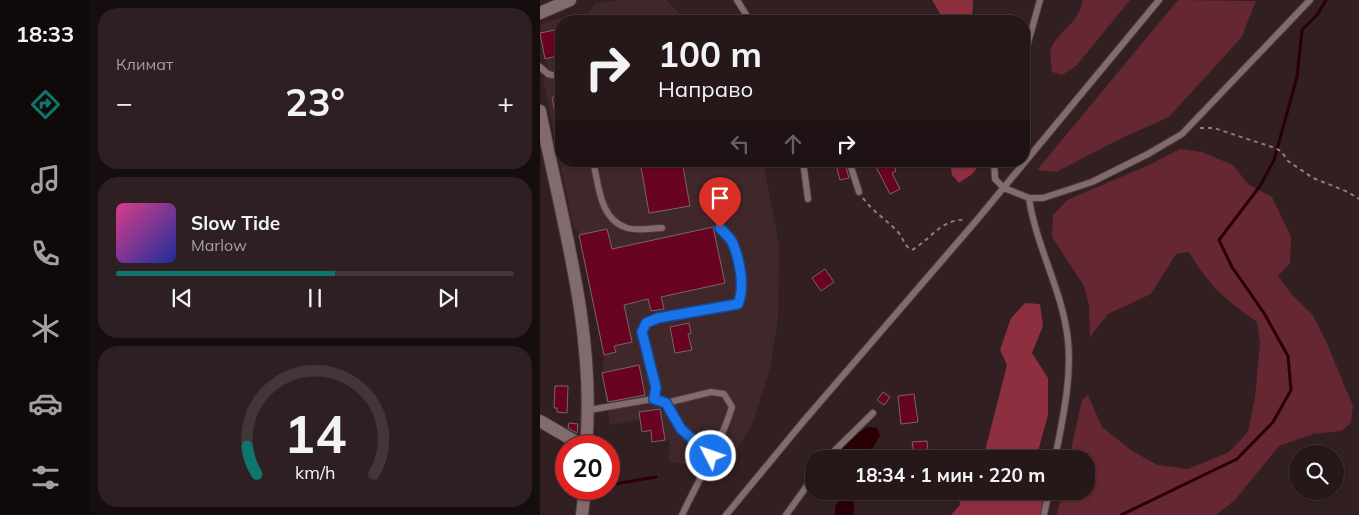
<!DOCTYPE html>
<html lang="ru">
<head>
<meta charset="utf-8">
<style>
	:root { --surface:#261719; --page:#2e2022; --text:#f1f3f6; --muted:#a49fa2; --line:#423638; --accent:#0f766e }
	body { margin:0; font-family:Mulish,sans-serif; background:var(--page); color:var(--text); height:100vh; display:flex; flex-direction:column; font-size:19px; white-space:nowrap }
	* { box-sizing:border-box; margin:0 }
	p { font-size:16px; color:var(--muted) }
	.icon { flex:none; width:28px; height:28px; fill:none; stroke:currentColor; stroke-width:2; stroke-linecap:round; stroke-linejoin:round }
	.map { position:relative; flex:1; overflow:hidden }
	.drawer { display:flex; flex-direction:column; gap:8px; padding:8px; background:#150d0e; width:450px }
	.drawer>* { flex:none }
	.hud { position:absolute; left:15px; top:15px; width:475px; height:152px; border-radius:20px; box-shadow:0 1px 4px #0004,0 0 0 1px var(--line); background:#261719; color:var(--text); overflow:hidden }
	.buttons { position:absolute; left:749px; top:445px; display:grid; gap:10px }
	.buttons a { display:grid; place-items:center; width:55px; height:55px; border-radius:50%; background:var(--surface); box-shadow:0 1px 4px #0004,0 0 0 1px var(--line); font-size:25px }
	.speed { position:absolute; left:15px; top:435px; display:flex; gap:10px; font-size:25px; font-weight:700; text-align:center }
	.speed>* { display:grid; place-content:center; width:65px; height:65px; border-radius:50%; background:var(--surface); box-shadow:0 1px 4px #0004,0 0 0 1px var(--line); line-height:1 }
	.speed .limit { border:8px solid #d22; background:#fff; color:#111 }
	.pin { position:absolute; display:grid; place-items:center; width:42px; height:42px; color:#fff; margin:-51px -21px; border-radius:50% 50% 50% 0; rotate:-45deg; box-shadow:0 0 5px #0007 }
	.pin .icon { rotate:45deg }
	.me { position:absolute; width:55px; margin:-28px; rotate:311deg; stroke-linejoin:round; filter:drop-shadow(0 0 4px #0008) }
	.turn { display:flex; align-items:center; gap:18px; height:105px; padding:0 20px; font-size:22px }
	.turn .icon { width:65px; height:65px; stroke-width:2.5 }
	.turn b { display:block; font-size:35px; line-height:42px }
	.lanes { display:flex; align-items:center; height:48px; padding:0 20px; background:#0003; justify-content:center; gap:25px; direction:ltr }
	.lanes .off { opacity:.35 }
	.big { font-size:38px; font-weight:700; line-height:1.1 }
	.drawer .widget { flex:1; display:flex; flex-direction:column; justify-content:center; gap:8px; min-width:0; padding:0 18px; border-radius:20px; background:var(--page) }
	.drawer .dial { align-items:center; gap:0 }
	.dial svg { height:130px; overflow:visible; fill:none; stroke:var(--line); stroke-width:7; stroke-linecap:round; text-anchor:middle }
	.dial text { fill:var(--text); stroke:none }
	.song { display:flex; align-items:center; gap:15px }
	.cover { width:60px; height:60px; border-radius:8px; background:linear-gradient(135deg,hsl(330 70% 55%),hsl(230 70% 35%)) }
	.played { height:5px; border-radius:2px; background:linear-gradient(90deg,var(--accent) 55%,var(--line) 55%) }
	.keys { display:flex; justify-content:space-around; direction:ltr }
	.heat { display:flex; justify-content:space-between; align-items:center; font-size:28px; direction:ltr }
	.trip { position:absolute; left:265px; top:450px; width:290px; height:50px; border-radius:20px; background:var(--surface); box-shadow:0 1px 4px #0004,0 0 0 1px var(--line); font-weight:700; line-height:50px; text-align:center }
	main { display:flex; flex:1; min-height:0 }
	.menu { display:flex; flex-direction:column; width:90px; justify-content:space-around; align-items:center; background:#0f090a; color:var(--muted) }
	.menu .icon { width:35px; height:35px }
	.menu .current { color:var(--accent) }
	.menu b { font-size:22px; color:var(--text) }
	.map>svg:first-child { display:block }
</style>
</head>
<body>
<main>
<nav class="menu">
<b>18:33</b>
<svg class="icon current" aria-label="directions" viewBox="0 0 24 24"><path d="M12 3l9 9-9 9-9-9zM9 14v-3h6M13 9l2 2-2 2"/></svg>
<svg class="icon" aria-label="music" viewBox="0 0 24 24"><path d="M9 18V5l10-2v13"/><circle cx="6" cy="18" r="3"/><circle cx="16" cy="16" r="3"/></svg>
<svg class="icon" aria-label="phone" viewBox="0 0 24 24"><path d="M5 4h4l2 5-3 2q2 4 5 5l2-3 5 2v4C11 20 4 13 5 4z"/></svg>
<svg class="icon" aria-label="climate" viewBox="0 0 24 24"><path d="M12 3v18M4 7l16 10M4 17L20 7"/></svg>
<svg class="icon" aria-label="car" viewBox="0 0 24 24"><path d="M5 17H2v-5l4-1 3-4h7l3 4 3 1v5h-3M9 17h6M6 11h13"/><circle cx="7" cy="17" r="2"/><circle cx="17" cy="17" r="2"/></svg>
<svg class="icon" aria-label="filters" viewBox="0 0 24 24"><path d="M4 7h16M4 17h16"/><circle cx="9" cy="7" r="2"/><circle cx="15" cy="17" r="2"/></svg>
</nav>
<section class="drawer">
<div class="widget"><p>Климат</p>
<div class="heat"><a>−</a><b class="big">23°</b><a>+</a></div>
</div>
<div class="widget">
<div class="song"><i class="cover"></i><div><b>Slow Tide</b><p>Marlow</p></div></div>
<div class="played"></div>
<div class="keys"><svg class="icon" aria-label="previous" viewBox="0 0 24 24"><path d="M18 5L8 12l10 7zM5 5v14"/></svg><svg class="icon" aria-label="pause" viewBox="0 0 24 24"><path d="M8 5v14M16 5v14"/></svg><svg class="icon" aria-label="next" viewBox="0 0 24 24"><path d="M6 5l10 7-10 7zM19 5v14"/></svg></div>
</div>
<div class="widget dial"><svg viewBox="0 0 100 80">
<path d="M14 69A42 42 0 1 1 86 69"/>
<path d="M14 69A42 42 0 0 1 8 52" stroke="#0f766e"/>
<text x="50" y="56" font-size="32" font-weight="700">14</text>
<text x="50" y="72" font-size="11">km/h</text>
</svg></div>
</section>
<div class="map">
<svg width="819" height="515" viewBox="0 0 819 515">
	<rect width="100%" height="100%" fill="#321f21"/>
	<path fill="#40272a" d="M77 0H126L146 20 155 21H21V161H223L239 245 238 320 230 369 213 423 184 470 129 462 130 440 112 442 111 431 102 432 100 420 70 425 62 373 64 355 38 231 33 226 3 79 9 70 7 66 0 26 6 21 48 13 55 4Z"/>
	<path fill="#652731" d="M542 0H590L537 65 522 75 512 72C512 66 510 59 510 53 512 35 542 22 542 0Z
		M638 0 716 1 701 38 629 117 584 137 516 172 497 170Z
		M640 149 662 152 693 165 708 184 732 197 751 237 750 263 738 276 753 296 772 314 786 341 813 406 811 423 801 431 773 434 739 446 695 500 676 515H517L522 491H546V459H529L542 400 548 395 562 427 592 451 618 465 648 469 689 452 708 432 715 397 720 343 717 322C686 300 669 286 649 252L636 254 611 294 568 314 550 337 549 306 544 286 512 237 513 215 527 200 609 165Z"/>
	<path fill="#8e2f40" d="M392 0H433L432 21H403V19Z
		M410 161H439C438 172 428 177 419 183L412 175Z
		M485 303 500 304 503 326 492 353 508 378V415L496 459H443L467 365 460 350 471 318Z
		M418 491H503L501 515H411L420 505Z"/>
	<path fill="#2a0007" d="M328 427 337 428 340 435C332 455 318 459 298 459 298 446 318 432 328 427Z
		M305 495C314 498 316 507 313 515H295V506Z"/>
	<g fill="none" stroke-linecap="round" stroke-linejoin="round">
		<path stroke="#2a0007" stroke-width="3" d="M69 485 116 477
			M581 515 697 459 733 422 751 390 748 356 724 313 692 267 679 240 720 186 734 160 757 77 762 30 777 15 786 0"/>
	</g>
	<path fill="#680422" stroke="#7b6466" d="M20 29 21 55 5 59 0 33Z
		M21 95V124L17 125 12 97Z
		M100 161H142L150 206 109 213Z
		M295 161H304L309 178 300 180Z
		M333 161H352L356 171 352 173 360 189 350 194Z
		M173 227 185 283 121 297 124 309 111 311 108 299 84 305 92 342 74 346 76 352 64 355 39 235 67 229 72 249Z
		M285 269 294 282 281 291 272 278Z
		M149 323 151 333 148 334 152 350 135 353 130 327Z
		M99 365 105 395 68 402 62 373Z
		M15 386H28L27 413 17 412V408H14Z
		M343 392 350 397 344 405 337 400Z
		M374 394 378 422 361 424 358 396Z
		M120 409 125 440 112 442 111 430 102 432 99 412Z
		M29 423 38 424 37 433 28 428Z
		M387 441 388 451 374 452 372 442Z"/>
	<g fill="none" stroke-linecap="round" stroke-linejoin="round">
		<g stroke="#4c3b3d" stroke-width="8">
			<path id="service" d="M197 0 210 21
				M484 57 500 0
				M0 67 8 74 21 77
				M53 161C59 185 59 219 87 228 96 231 111 228 122 228
				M263 161 268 199
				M309 161 319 192
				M454 161 455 179 464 188 489 198H503L552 182 608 154 642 134 770 0
				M489 198C496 247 523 291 528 341 532 380 522 421 515 459
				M113 399 126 403 141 429 171 456
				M126 403 171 392 184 394 192 407C180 445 159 479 142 515
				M49 410 113 399 116 388 102 331 106 323 118 318 198 304C205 287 200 261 193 244 191 238 184 233 180 228
				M286 459 333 413
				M186 515 262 423 436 221 619 0
				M246 515 274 476
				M504 515 509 491"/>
		</g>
		<g stroke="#4c3b3d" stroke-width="14">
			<path id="minor" d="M0 13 30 0
				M0 111C22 222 56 333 46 446
				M0 421 43 446
				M42 515 45 489"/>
		</g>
		<path stroke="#8d7d7e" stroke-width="2" stroke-dasharray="4 4" stroke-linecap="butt" d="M660 128H674L735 148 741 151 748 161 773 178 808 192 819 199
			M323 198C333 212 347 220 358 232 364 239 364 246 372 250 391 239 402 218 426 220"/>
		<use href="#service" stroke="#826b6d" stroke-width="6"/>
		<use href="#minor" stroke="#826b6d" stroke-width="12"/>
	</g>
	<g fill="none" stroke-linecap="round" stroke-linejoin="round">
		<g stroke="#114b97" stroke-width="12">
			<path id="route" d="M171 456 141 429 126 403 114 399 116 388 102 332 106 323 118 318 198 304C205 287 200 261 193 244 191 238 184 233 180 228"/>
		</g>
		<use href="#route" stroke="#1a73e8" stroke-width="9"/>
	</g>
</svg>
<div class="buttons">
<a><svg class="icon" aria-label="search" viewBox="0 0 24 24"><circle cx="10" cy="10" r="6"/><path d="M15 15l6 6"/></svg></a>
</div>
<div class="speed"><div class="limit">20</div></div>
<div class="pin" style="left:180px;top:228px;background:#d93025"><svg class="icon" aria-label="arrive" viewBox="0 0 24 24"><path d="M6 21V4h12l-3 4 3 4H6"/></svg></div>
<svg class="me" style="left:171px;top:456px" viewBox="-20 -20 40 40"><circle r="17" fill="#1a73e8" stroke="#fff" stroke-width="3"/><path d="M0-11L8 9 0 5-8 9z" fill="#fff"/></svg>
<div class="trip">18:34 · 1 мин · 220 m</div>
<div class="hud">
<div class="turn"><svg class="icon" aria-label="right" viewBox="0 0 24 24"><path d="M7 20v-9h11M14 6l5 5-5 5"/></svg><div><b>100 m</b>Направо</div></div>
<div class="lanes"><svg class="icon off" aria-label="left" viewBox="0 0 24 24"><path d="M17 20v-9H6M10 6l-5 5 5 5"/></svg><svg class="icon off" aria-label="ahead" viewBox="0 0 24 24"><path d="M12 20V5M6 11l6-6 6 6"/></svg><svg class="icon" aria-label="right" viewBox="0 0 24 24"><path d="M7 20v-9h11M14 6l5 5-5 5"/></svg></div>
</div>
</div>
</main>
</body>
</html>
